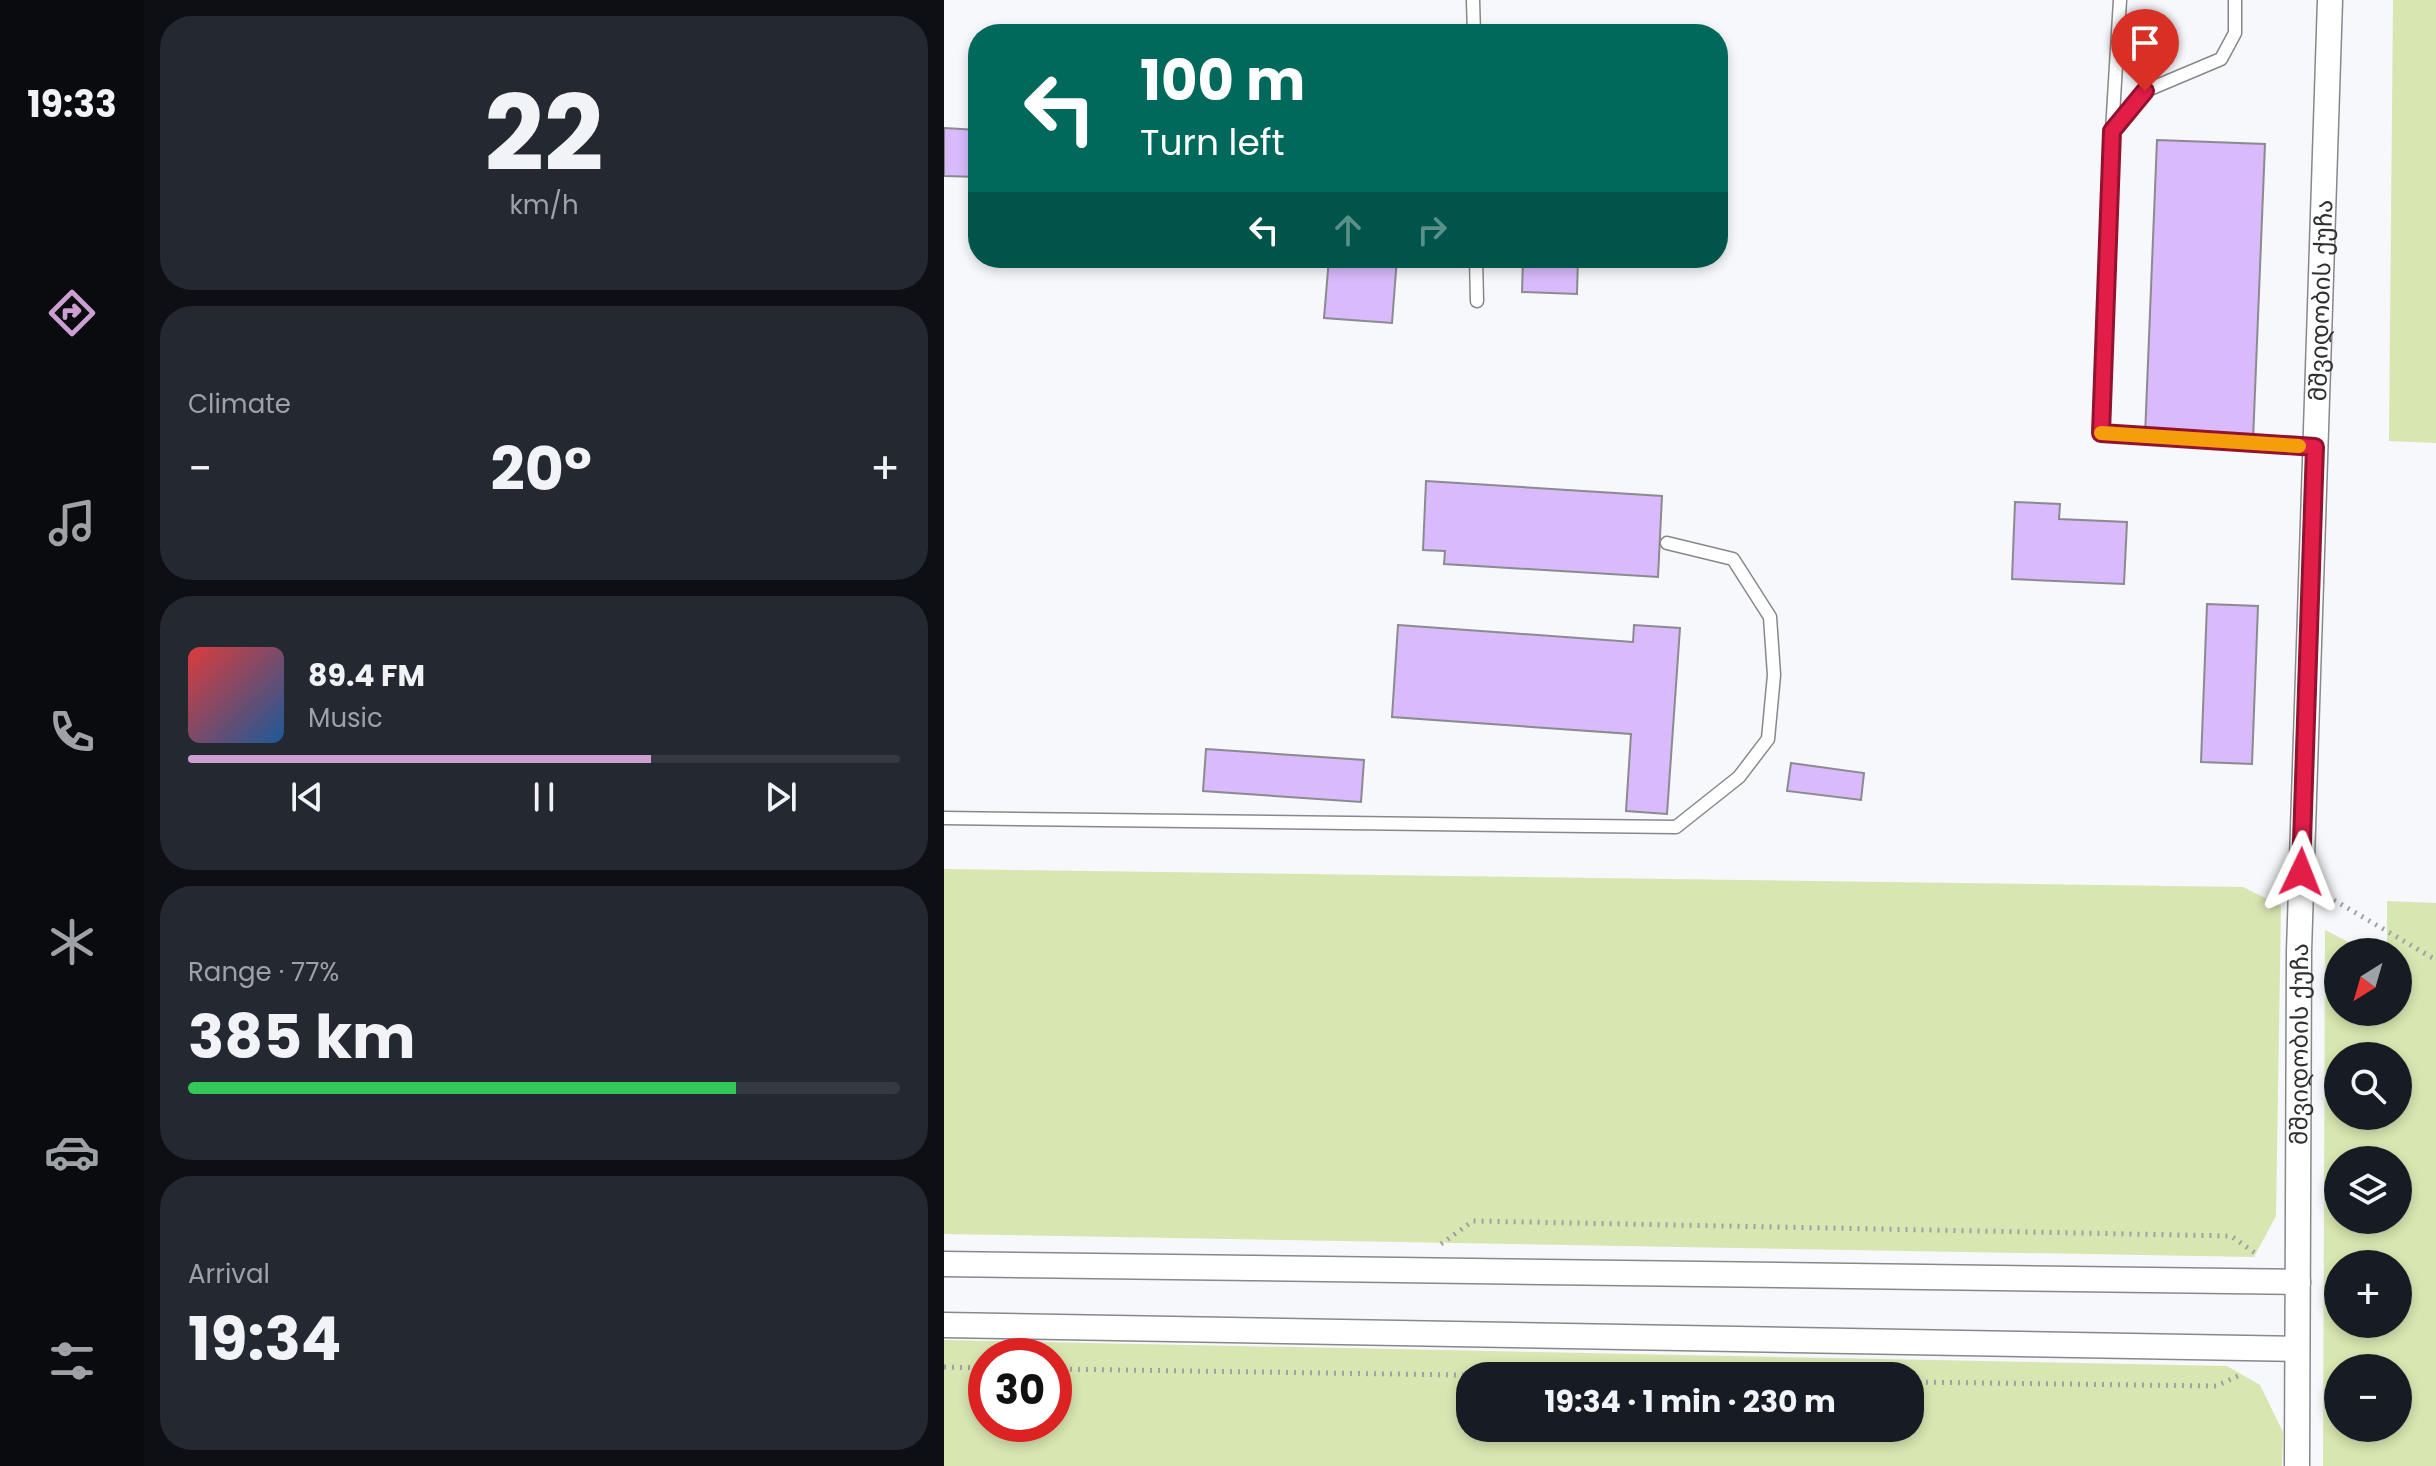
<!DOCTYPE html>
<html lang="en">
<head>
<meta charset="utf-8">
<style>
	:root { --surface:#171b24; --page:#242831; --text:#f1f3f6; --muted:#9ea1a6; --line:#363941; --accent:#cb9fcf }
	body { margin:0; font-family:Poppins,"Noto Sans Georgian",sans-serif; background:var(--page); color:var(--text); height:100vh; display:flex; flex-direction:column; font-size:30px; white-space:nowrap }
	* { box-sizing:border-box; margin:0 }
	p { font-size:26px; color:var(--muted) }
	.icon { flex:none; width:44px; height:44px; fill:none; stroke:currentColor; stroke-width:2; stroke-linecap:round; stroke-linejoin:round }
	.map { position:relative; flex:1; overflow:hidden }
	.drawer { display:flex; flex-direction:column; gap:16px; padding:16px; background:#0d0f14; width:800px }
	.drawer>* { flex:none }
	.banner { position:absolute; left:24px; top:24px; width:760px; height:244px; border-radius:32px; box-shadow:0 4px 12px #0003; background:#00695c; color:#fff; overflow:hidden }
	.needle { width:52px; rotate:217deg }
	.tools { position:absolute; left:1380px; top:938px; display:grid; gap:16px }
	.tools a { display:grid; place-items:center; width:88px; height:88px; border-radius:50%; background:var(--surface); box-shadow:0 4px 12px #0003; font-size:40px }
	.speed { position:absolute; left:24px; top:1338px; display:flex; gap:16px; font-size:40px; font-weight:700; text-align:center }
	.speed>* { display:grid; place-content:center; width:104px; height:104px; border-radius:50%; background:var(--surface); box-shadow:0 4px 12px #0003; line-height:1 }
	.speed .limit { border:12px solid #d22; background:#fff; color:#111 }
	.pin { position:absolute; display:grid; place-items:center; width:68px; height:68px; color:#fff; margin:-82px -34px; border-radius:50% 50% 50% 0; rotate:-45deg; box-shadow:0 0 8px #0007 }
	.pin .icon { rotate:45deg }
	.me { position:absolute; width:88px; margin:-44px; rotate:2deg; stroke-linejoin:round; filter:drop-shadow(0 0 6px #0008) }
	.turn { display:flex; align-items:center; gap:28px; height:168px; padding:0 40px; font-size:36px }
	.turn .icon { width:104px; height:104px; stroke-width:2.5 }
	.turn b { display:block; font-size:56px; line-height:68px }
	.lanes { display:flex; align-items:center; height:76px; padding:0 40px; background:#0003; justify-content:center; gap:40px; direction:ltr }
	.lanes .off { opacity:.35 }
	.big { font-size:60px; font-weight:700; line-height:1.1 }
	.drawer .tile { flex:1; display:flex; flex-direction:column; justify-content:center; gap:12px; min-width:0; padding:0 28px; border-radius:32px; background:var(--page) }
	.drawer .dial { align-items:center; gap:0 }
	.dial b { font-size:104px; line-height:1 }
	.song { display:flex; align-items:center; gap:24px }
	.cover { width:96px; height:96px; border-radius:12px; background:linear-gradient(135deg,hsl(0 70% 55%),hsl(210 70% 35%)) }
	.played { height:8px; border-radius:4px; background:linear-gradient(90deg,var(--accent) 65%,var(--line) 65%) }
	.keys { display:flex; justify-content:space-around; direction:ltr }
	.heat { display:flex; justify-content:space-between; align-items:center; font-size:44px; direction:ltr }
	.charge { height:12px; border-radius:6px; background:linear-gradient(90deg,#34c759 77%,var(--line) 0) }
	.trip { position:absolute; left:512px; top:1362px; width:468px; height:80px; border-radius:32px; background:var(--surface); box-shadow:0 4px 12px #0003; font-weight:700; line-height:80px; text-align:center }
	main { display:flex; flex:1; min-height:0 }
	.tab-bar { display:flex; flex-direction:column; width:144px; justify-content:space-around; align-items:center; background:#090b0e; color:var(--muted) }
	.tab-bar .icon { width:56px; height:56px }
	.tab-bar .current { color:var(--accent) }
	.tab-bar b { font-size:36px; color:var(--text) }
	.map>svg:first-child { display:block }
</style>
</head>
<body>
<main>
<nav class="tab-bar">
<b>19:33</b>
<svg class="icon current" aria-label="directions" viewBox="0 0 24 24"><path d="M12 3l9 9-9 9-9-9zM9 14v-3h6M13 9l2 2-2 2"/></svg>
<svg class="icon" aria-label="music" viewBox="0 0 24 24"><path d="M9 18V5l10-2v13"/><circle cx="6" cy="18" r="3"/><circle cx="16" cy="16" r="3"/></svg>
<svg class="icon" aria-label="phone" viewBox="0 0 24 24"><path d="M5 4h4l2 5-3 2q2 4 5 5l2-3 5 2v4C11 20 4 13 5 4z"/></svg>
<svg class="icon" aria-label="climate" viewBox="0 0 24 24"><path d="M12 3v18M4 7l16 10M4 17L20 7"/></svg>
<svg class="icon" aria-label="car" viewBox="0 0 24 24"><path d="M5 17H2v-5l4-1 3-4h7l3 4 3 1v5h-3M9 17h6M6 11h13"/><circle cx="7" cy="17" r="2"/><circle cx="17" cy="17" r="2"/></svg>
<svg class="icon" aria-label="filters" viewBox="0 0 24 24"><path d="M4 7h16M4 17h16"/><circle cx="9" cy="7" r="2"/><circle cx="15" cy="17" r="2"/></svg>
</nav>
<section class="drawer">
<div class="tile dial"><b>22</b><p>km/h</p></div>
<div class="tile"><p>Climate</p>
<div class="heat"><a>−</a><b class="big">20°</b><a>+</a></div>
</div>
<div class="tile">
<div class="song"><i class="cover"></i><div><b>89.4 FM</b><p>Music</p></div></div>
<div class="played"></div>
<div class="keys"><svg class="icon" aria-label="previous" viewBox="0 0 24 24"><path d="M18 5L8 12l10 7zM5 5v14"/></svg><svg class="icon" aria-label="pause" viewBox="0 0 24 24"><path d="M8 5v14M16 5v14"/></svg><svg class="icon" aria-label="next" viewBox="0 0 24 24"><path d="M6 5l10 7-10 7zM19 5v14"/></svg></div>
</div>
<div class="tile"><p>Range · 77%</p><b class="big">385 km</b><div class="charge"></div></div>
<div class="tile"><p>Arrival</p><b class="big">19:34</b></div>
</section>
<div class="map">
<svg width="1492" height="1466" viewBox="0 0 1492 1466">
	<rect width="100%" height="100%" fill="#f7f8fb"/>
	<path fill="#d8e6b2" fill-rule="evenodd" d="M1449 0H1492V443L1445 441Z
		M0 869 1299 887 1337 906 1332 1216 1310 1257 0 1234Z
		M1443 901 1492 903V1466H1379L1381 930 1424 952H1394V1012H1454V952H1443ZM1454 1056V1116H1394V1056ZM1454 1160V1220H1394V1160ZM1454 1264V1324H1394V1264ZM1394 1368H1454V1428H1394Z
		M0 1340 1283 1366 1316 1385 1339 1432 1338 1466H0ZM110 1356V1424H42V1356ZM526 1376H966V1428H526Z"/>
	<path fill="#d8bafd" stroke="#8b8a8d" stroke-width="2" d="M0 128 34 130V177L0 176Z
		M1213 140 1321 144 1309 441 1201 436Z
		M385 258H453L448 323 380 318Z
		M579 258H634L633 294 578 292Z
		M482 481 718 496 714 577 500 564 501 551 479 550Z
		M1071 502 1116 504 1115 519 1183 522 1180 584 1068 579Z
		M1263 604 1314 606 1308 764 1257 762Z
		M454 625 689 642 690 625 736 628 723 814 682 811 687 734 448 717Z
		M262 749 420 760 417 802 259 791Z
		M847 763 920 773 917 800 843 791Z"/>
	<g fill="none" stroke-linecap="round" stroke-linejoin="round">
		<g stroke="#88888b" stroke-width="15">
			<path id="lane" d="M529 0 530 34
				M1291 0V33L1277 59 1201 91 1168 131 1157 433 1371 447
				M1168 131 1176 0
				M532 258 533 301
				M0 818 732 827 795 777 824 739 830 675 826 617 789 559 723 543"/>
		</g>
		<g stroke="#88888b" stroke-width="27">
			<g id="street">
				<path d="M0 1264 1354 1282"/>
				<path d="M0 1325 1353 1349"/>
				<path id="s1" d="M1353 1466 1355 951 1386 0"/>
			</g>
		</g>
		<path stroke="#a0a1a3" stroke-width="5" stroke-dasharray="2 6" stroke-linecap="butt" d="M1383 896 1492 960
			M497 1244 529 1221 1287 1236 1314 1255
			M0 1367 42 1368
			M110 1369 583 1376
			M966 1382 1272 1386 1294 1376"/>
		<use href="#lane" stroke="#fff" stroke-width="12"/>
		<use href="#street" stroke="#fff" stroke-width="24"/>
	</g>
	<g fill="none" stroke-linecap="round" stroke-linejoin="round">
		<g stroke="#92132f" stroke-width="20">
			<path id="route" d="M1201 91 1168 131 1157 433 1371 447 1357 872"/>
		</g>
		<use href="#route" stroke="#e11d48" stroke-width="14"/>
		<path stroke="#f59e0b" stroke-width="14" d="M1157 433 1355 446"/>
	</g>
	<g text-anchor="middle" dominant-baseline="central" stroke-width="8" stroke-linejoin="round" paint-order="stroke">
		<g font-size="24" fill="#2f3031" stroke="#fff">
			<text stroke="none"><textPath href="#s1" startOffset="1166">მშვიდობის ქუჩა</textPath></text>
			<text stroke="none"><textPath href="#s1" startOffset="422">მშვიდობის ქუჩა</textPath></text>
		</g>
	</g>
</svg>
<div class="tools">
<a><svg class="needle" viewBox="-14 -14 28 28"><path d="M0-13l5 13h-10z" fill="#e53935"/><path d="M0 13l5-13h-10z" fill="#9ea1a6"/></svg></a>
<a><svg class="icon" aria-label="search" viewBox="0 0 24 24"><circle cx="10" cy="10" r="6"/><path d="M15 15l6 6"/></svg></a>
<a><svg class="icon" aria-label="layers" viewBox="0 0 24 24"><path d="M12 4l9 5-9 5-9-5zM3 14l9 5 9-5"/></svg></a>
<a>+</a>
<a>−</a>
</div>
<div class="speed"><div class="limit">30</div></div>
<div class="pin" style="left:1201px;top:91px;background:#d93025"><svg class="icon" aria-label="arrive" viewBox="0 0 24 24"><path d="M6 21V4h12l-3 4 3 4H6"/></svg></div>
<svg class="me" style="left:1357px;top:872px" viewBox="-20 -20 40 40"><path d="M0-17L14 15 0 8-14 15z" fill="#e11d48" stroke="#fff" stroke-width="4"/></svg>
<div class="trip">19:34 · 1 min · 230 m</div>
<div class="banner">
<div class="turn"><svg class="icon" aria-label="left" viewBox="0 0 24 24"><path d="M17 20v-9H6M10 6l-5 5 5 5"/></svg><div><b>100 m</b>Turn left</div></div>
<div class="lanes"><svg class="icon" aria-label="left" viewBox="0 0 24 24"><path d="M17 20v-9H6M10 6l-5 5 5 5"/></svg><svg class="icon off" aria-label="ahead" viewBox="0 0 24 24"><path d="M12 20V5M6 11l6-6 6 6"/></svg><svg class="icon off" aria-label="right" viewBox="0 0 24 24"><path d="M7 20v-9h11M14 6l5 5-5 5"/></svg></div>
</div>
</div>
</main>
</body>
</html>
